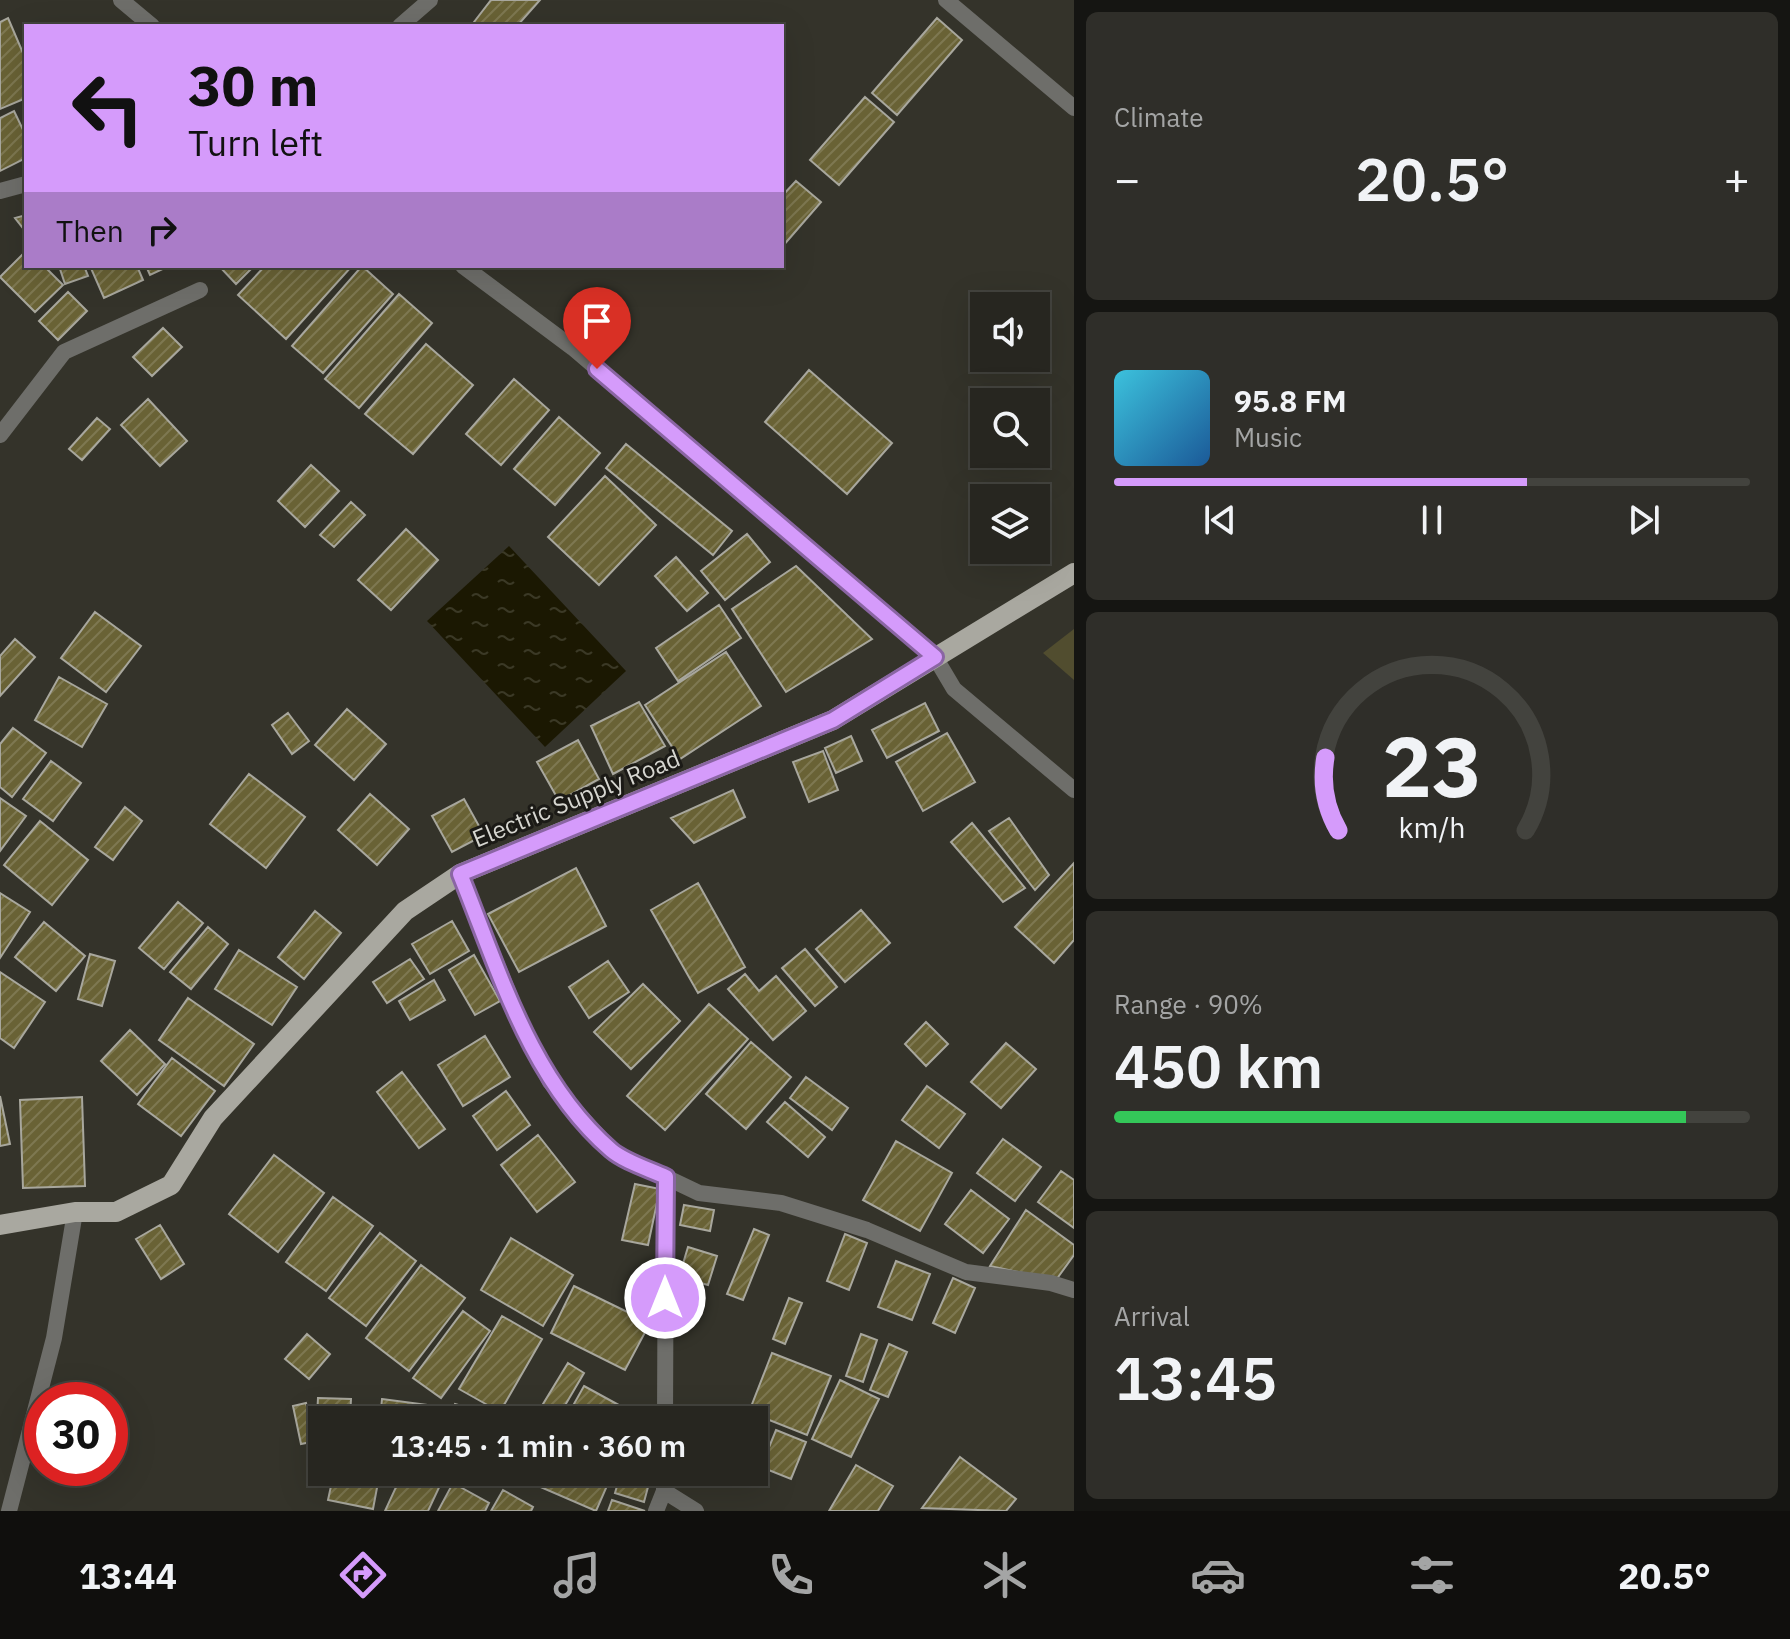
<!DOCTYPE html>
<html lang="en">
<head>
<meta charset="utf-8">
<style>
	:root { --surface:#272620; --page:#2f2e29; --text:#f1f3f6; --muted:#a4a5a5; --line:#43433e; --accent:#d59bfb }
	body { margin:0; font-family:"IBM Plex Sans",sans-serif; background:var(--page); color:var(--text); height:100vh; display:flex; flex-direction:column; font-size:30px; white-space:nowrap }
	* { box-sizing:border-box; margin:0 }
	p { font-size:26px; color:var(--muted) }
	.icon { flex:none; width:44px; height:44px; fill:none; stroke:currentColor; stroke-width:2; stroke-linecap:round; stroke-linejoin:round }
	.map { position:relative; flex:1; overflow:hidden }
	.sheet { display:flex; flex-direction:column; gap:12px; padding:12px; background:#151512; width:716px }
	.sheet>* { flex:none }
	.banner { position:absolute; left:24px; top:24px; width:760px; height:244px; border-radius:0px; box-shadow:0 8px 32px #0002,0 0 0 2px var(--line); background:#d59bfb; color:#111; overflow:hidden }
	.tools { position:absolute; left:970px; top:292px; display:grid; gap:16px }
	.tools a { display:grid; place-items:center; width:80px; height:80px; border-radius:0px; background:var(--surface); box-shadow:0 8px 32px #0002,0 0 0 2px var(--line); font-size:40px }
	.speed { position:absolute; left:24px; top:1382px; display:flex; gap:16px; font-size:40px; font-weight:700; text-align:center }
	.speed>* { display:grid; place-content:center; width:104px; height:104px; border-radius:50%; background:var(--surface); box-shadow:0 8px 32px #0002,0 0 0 2px var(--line); line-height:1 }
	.speed .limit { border:12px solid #d22; background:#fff; color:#111 }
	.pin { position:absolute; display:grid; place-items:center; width:68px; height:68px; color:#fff; margin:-82px -34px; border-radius:50% 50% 50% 0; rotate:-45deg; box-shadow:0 0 8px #0007 }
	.pin .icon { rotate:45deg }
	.me { position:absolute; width:88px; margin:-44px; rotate:0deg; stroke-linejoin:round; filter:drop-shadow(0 0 6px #0008) }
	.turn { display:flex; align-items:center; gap:28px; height:168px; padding:0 32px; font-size:36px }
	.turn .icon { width:104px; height:104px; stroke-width:2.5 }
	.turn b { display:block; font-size:56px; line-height:68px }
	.then { display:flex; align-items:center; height:76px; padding:0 32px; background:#0003; gap:16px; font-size:30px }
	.big { font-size:60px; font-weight:600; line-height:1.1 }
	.sheet .widget { flex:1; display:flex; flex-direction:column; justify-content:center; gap:12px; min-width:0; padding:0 28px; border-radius:12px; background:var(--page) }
	.sheet .dial { align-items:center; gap:0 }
	.dial svg { height:208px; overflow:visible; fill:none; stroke:var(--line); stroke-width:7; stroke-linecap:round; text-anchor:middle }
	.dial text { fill:var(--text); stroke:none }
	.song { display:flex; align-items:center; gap:24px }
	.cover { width:96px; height:96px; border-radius:12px; background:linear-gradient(135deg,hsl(190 70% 55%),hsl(210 70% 35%)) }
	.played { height:8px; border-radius:4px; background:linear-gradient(90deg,var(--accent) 65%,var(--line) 65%) }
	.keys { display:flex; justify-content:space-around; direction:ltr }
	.heat { display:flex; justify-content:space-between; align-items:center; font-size:44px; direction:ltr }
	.charge { height:12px; border-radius:6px; background:linear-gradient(90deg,#34c759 90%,var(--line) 0) }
	.trip { position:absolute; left:308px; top:1406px; width:460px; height:80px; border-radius:0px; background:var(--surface); box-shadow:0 8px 32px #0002,0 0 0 2px var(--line); font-weight:600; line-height:80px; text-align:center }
	.tabs { display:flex; height:128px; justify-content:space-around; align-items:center; background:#100f0d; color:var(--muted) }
	.tabs .icon { width:56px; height:56px }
	.tabs .current { color:var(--accent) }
	.tabs b { font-size:36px; color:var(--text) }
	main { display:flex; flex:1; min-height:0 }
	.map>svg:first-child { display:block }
</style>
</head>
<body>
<main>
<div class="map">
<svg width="1074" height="1511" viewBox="0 0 1074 1511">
	<defs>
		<pattern id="water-ripples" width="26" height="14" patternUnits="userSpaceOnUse" patternTransform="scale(2)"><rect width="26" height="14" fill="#1b1802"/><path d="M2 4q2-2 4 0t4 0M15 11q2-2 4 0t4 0" fill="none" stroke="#3b3926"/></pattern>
		<pattern id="building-hatch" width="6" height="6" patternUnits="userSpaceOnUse" patternTransform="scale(2)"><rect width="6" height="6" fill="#696235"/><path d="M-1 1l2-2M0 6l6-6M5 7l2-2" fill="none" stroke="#7e7851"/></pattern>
	</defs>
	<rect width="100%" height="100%" fill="#34332a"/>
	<path fill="#514d2f" d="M1074 629V680L1043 653Z"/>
	<path fill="url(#water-ripples)" d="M509 546 626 671 545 747 427 621Z"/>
	<path fill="url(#building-hatch)" stroke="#a8a79d" stroke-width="2" d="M491 0H540L517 26H471Z
		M8 18 26 60V98L0 109V22Z
		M937 18 962 40 897 115 872 93Z
		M865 97 894 122 839 185 810 160Z
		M14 111 26 136V158L0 171V118Z
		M796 181 821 202 782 247V196Z
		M26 215V232L15 218Z
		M26 251V266H44L63 285 35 312 0 277Z
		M59 266H84L88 276 65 284Z
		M90 266H137L143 280 104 298Z
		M146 266H169L150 275Z
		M219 266H254L236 284Z
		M265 266H352L286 339 238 295Z
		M362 266 393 294 323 373 292 346Z
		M68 292 87 311 58 340 39 321Z
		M399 294 432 323 359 408 325 379Z
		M163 328 182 347 152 376 133 357Z
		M426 344 473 385 413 454 365 414Z
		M809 370 892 443 847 494 765 422Z
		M514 379 549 410 501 465 466 434Z
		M148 399 187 441 160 466 121 425Z
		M559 417 600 453 555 505 514 469Z
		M97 418 110 429 82 460 69 449Z
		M626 444 732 531 713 555 606 468Z
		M311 465 339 491 305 527 278 501Z
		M605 476 656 525 599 585 548 537Z
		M351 502 365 515 334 547 320 535Z
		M406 529 438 560 391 610 358 580Z
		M747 534 770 562 725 600 701 571Z
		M676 557 708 593 687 611 655 576Z
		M796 566 872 639 786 692 732 609Z
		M719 605 741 638 678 681 656 648Z
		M95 612 141 646 106 692 61 658Z
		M15 639 35 657 0 696V656Z
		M726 652 761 706 680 759 645 705Z
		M59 677 107 704 82 747 35 720Z
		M639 702 665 746 613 774 591 726Z
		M925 703 939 731 887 758 872 730Z
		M347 709 386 744 354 780 315 745Z
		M288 713 309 741 292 754 272 725Z
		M13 728 46 753 12 797 0 787V744Z
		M947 733 975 782 923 811 896 762Z
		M851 736 862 761 836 773 825 748Z
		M578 740 599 779 559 801 537 762Z
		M823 751 838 790 809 802 793 762Z
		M51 761 81 783 53 821 23 799Z
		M249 774 305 817 266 868 210 824Z
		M733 790 745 817 694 843 671 818Z
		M370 794 409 829 377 865 338 830Z
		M0 798 26 816 0 851Z
		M464 799 484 835 452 852 432 816Z
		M125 807 142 821 113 860 95 847Z
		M1009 818 1049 875 1035 890 989 831Z
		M40 821 88 860 52 905 4 865Z
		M972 823 1025 888 1003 902 951 842Z
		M1074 863V940L1054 963 1015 927Z
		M576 868 606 926 519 972 488 914Z
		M698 883 745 967 698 993 651 910Z
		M0 893 30 912 0 958Z
		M178 902 203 923 164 969 139 948Z
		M861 910 890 943 845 982 816 949Z
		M315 911 341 933 304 979 278 957Z
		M452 921 469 951 430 974 412 944Z
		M44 922 85 956 56 991 15 957Z
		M208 927 228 944 191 989 170 972Z
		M805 949 837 987 815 1006 782 968Z
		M239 950 297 987 272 1025 215 989Z
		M90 954 115 961 102 1006 78 999Z
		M474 955 500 1001 475 1015 449 970Z
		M410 959 424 979 387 1003 373 982Z
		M608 961 629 992 589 1018 569 987Z
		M0 972 45 1002 14 1048 0 1038Z
		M745 974 759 991 776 976 806 1011 773 1040 728 989Z
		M434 980 445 1000 410 1020 399 1001Z
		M643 984 680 1021 631 1069 594 1032Z
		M188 998 254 1044 224 1086 159 1040Z
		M709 1004 748 1039 665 1130 627 1096Z
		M926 1022 948 1044 926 1066 905 1044Z
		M130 1030 165 1064 137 1095 101 1061Z
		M485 1036 510 1077 463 1106 438 1065Z
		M751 1042 791 1077 746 1129 706 1094Z
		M1006 1043 1036 1069 1001 1108 971 1082Z
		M172 1058 215 1091 181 1136 138 1104Z
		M402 1072 445 1129 419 1148 377 1092Z
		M806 1077 848 1108 832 1130 790 1098Z
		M927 1086 965 1114 939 1148 902 1120Z
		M506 1091 530 1125 497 1150 473 1116Z
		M0 1096 10 1144 0 1146Z
		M82 1097 85 1186 23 1188 20 1100Z
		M785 1102 825 1137 808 1157 767 1122Z
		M538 1135 575 1182 537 1212 501 1165Z
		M1003 1139 1041 1167 1015 1201 977 1173Z
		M896 1141 952 1173 920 1231 863 1200Z
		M274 1155 324 1193 278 1252 229 1214Z
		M1061 1171 1074 1180V1228L1038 1202Z
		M635 1184 660 1189 648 1245 622 1240Z
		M971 1190 1009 1219 983 1253 945 1224Z
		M333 1197 373 1226 326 1291 286 1262Z
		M684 1205 714 1210 710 1231 680 1225Z
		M1026 1210 1074 1245V1255L1056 1280 990 1266Z
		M160 1225 184 1264 161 1279 136 1239Z
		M754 1229 769 1235 743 1300 727 1294Z
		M380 1233 416 1261 366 1326 329 1298Z
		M845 1234 867 1243 849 1290 827 1281Z
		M511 1238 573 1275 543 1326 481 1290Z
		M688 1247 717 1256 708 1285 679 1277Z
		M896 1261 930 1274 912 1320 878 1307Z
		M421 1265 465 1298 409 1371 366 1338Z
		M953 1278 975 1288 955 1333 933 1323Z
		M574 1286 650 1323 625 1370 551 1333Z
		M789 1298 802 1303 785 1344 773 1339Z
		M463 1311 490 1331 441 1398 413 1378Z
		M502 1316 542 1339 500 1412 459 1389Z
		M307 1334 330 1354 309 1379 285 1359Z
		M861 1334 877 1340 863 1382 846 1376Z
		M889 1344 907 1352 888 1397 870 1390Z
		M772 1353 831 1376 807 1435 749 1412Z
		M568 1363 584 1373 557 1419 540 1409Z
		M840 1380 879 1399 851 1457 812 1439Z
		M584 1386 637 1415 634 1420H565Z
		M318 1398 351 1399 350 1418 317 1417Z
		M382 1399 436 1406 434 1420H380Z
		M306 1403 316 1441 301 1444 293 1406Z
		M455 1404 508 1420H450Z
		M319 1426H322V1444H318Z
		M776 1430 806 1442 791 1479 761 1467Z
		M960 1457 1016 1499 1006 1511 922 1508Z
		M856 1465 893 1486 878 1511H829Z
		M334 1472 379 1477 373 1509 328 1500Z
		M403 1472H428L443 1479 428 1511H385Z
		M517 1472H613L596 1511 515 1476Z
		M621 1472H652L644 1502 615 1493Z
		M453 1483 489 1503 485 1511H438Z
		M503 1490 533 1507 531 1511H491Z
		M612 1500 645 1511H608Z"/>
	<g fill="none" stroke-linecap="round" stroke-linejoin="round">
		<path stroke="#6e6e6a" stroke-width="16" d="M121 0 152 26
			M946 0 1074 108
			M400 26 430 0
			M0 191 26 184
			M463 266 573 348 935 657 954 689 1074 790
			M0 435 64 352 200 290
			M460 874 518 1016 550 1082 613 1152 699 1193 781 1203 867 1230 966 1272 1051 1283 1074 1290
			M665 1420 666 1177
			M664 1491 696 1511
			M9 1511 54 1338 75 1212
			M656 1511 664 1491V1472"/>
		<path stroke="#a9a8a0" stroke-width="20" d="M0 1225 75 1212H116L171 1185 213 1118 405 911 460 874 833 720 1074 573"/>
	</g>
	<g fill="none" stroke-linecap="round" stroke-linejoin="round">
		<g stroke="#8a65a3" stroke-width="20">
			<path id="route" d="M597 369 935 657 833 720 460 874C499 970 530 1080 611 1150 625 1162 649 1169 666 1177L665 1298"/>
		</g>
		<use href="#route" stroke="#d59bfb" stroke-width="14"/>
	</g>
	<g text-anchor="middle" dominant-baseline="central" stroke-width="6" stroke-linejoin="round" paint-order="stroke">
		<g font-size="24" fill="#d6d6d0" stroke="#1b1a16">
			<text transform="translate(576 798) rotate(-22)">Electric Supply Road</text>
		</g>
	</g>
</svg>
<div class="tools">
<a><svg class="icon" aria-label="sound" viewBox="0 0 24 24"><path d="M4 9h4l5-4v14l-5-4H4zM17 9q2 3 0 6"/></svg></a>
<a><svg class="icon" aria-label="search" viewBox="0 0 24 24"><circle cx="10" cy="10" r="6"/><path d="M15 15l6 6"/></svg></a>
<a><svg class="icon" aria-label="layers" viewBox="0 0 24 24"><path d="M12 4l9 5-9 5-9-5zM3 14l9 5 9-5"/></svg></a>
</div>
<div class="speed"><div class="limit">30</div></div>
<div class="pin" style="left:597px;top:369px;background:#d93025"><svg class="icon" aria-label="arrive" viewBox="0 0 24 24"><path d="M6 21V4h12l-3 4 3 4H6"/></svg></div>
<svg class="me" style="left:665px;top:1298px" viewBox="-20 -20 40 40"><circle r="17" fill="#d59bfb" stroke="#fff" stroke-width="3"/><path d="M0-11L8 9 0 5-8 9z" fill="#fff"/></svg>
<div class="trip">13:45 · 1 min · 360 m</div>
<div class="banner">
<div class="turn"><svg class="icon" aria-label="left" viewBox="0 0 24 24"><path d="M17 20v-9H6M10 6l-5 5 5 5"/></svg><div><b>30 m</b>Turn left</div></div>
<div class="then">Then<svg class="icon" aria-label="right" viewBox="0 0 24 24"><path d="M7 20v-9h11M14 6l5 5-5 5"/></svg></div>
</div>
</div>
<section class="sheet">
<div class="widget"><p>Climate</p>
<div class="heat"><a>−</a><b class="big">20.5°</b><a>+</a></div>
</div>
<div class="widget">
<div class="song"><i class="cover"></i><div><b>95.8 FM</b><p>Music</p></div></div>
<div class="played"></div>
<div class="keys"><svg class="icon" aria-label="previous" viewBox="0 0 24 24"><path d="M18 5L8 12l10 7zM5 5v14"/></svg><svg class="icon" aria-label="pause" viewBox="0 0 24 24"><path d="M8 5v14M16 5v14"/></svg><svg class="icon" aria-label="next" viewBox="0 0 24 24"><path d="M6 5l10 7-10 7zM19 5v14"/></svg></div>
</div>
<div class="widget dial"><svg viewBox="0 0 100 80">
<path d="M14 69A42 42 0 1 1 86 69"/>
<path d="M14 69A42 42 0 0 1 9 41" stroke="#d59bfb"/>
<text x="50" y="56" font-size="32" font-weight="700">23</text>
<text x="50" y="72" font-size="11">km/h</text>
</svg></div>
<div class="widget"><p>Range · 90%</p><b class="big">450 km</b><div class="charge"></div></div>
<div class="widget"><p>Arrival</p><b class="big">13:45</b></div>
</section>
</main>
<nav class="tabs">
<b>13:44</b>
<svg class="icon current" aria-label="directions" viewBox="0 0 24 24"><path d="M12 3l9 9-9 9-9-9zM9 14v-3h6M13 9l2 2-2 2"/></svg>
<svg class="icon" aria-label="music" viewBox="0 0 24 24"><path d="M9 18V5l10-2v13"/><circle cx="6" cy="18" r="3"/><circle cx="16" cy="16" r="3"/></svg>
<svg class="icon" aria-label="phone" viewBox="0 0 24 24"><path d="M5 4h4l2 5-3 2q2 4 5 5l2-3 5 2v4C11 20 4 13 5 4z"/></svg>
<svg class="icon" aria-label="climate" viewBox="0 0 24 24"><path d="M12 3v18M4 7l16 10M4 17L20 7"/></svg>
<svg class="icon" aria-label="car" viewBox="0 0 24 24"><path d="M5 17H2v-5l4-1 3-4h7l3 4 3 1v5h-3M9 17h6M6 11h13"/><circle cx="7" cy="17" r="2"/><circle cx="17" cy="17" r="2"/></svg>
<svg class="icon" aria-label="filters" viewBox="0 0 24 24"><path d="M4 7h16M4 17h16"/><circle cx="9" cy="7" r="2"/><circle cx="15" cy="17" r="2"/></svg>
<b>20.5°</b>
</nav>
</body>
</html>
